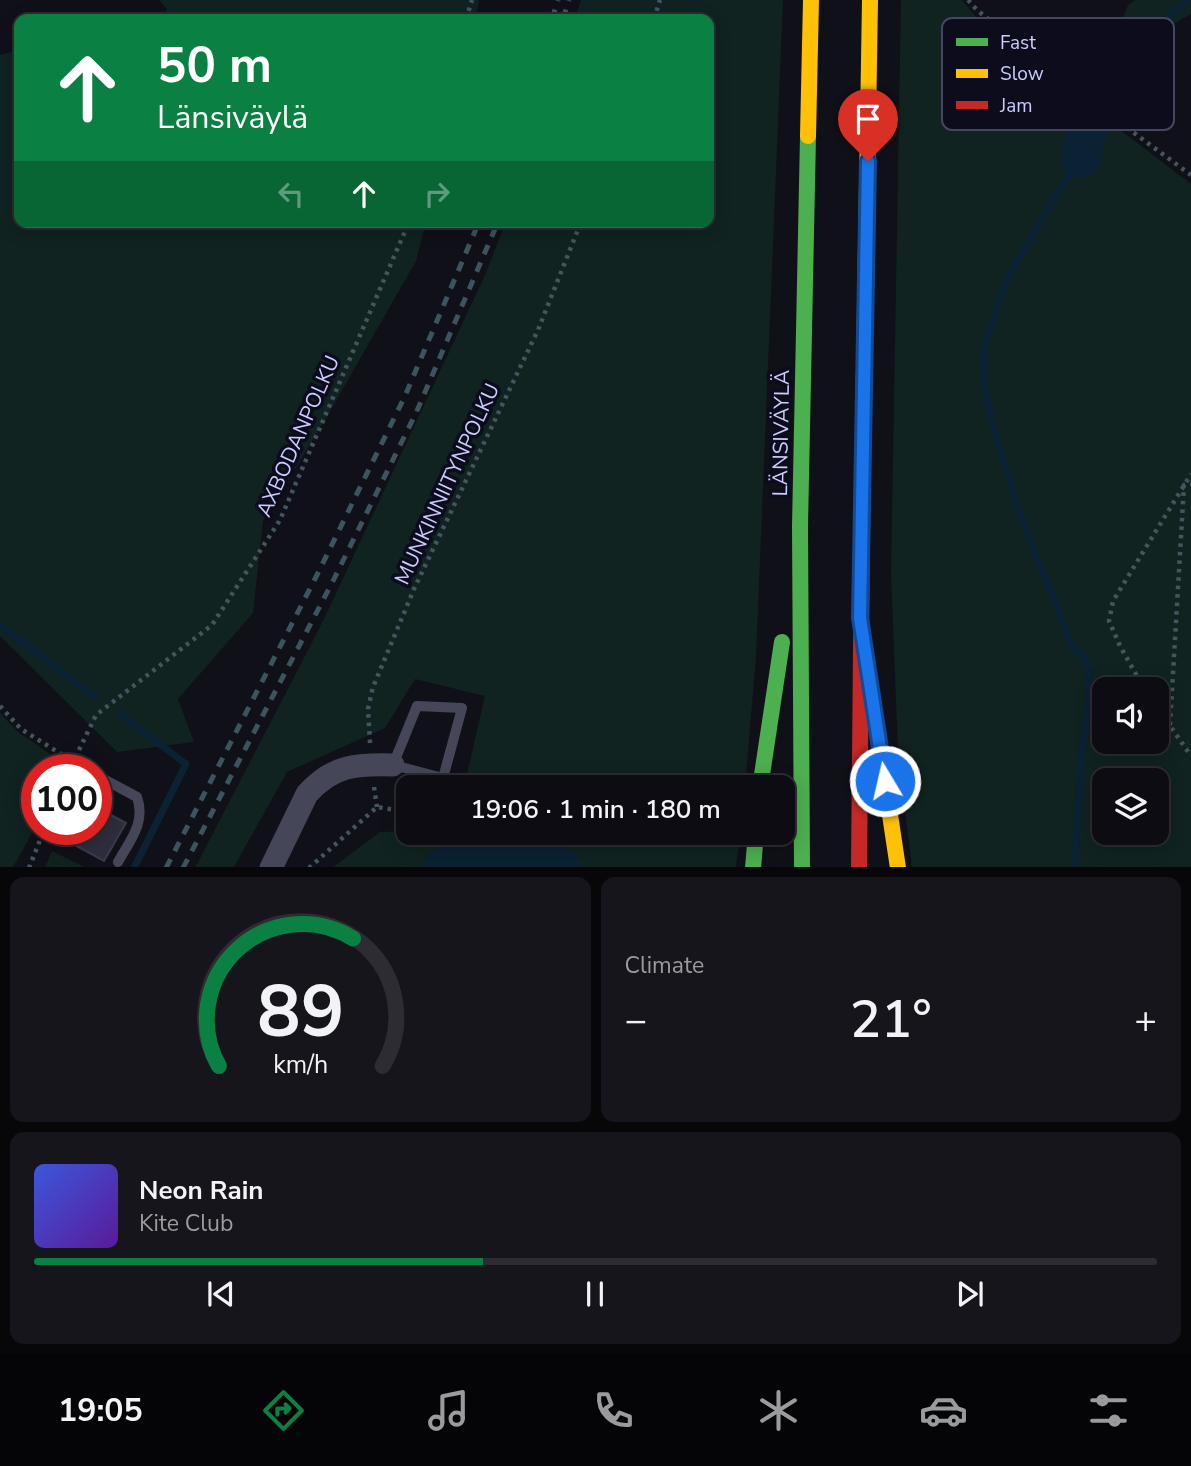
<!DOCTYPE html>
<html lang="en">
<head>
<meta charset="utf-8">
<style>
	:root { --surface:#0c0c12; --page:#15151b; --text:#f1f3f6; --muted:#9a9b9f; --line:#2c2c32; --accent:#0b8043 }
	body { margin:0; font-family:"Nunito Sans",sans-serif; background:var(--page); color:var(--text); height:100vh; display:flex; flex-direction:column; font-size:26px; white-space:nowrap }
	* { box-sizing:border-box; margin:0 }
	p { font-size:23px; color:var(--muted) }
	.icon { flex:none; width:38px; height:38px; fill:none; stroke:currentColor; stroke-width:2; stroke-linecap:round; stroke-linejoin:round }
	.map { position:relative; height:867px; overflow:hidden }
	.sheet { display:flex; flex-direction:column; gap:10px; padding:10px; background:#07070a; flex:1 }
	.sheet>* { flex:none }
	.top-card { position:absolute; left:14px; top:14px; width:700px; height:214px; border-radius:14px; box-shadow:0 4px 18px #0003,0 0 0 2px var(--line); background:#0b8043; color:#fff; overflow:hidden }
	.fabs { position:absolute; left:1092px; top:677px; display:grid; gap:14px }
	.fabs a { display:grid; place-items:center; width:77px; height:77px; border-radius:14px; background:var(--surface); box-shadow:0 4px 18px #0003,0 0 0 2px var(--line); font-size:35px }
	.speed { position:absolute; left:21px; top:754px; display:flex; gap:14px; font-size:35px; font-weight:700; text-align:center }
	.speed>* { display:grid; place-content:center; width:91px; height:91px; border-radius:50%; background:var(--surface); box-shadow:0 4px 18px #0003,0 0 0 2px var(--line); line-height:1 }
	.speed .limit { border:10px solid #d22; background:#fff; color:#111 }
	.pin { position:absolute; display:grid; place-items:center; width:60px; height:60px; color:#fff; margin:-72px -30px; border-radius:50% 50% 50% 0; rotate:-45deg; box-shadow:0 0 7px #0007 }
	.pin .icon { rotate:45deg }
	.me { position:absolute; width:77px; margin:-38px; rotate:351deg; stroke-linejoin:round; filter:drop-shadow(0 0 5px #0008) }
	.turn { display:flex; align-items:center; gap:24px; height:147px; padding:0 28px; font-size:32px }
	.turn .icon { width:91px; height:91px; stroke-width:2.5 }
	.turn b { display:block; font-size:49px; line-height:60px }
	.lanes { display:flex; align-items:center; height:66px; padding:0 28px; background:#0003; justify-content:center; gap:35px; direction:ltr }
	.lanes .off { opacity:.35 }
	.big { font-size:52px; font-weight:600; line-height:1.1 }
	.sheet .widget { flex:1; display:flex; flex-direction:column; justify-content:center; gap:10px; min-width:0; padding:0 24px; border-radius:14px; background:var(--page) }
	.sheet .dial { align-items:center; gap:0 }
	.dial svg { height:182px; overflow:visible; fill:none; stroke:var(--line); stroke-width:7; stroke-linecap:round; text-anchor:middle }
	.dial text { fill:var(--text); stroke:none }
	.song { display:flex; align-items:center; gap:21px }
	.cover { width:84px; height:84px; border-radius:10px; background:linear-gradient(135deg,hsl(230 70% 55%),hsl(270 70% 35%)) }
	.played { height:7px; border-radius:4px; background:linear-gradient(90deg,var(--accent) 40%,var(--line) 40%) }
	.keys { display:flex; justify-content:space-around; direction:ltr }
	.heat { display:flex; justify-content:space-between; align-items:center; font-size:38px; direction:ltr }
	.sheet .tiles { flex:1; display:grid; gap:10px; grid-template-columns:1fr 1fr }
	.widget:last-child { grid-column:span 2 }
	.trip { position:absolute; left:396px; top:775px; width:399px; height:70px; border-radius:14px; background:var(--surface); box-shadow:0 4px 18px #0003,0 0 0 2px var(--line); font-weight:600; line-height:70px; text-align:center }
	.menu { display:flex; height:112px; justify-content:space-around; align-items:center; background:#050507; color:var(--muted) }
	.menu .icon { width:49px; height:49px }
	.menu .active { color:var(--accent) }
	.menu b { font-size:32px; color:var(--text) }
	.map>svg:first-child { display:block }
</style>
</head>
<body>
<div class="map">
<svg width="1191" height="868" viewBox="0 0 1191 868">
	<rect width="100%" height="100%" fill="#101018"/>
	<path fill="#102320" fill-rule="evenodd" d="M159 0H479L475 19H161L167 9Z
		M581 0H783L756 657 745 787H464L485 696 415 679 385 728 287 772 234 867 195 868 323 621 485 275 506 222H709V19H575Z
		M901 0H962L980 22 1087 106 1128 5 1135 0H1191V14L1153 36 1111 108 1101 115 1191 184V867H912L898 751 891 574ZM1104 690H1157V742H1104ZM1104 780H1157V833H1104Z
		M19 50V222H426L416 261 325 420 263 521 253 613 178 699 194 742 117 752 0 636V55Z
		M0 713 18 732 60 761 55 770H37V816L31 835 13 867H0Z
		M408 831V833H740L736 867 332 868 380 832Z
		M52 851 84 867H45Z"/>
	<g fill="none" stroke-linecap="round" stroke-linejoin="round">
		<path stroke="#0b2134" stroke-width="7" d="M0 625 95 697
			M121 715 186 764 134 868
			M1074 868 1081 762 1089 699V669L1084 657 1072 645 1018 509 991 418 983 381 984 346 1007 279 1055 197 1103 125 1134 61 1154 30 1187 0"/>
		<path stroke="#0b2134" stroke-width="40" d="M1081 158 1091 116 1108 90 1134 61
			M444 868C482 859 523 857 561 868"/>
	</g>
	<path fill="#2d2d3c" stroke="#3a3a4d" stroke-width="2" d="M96 807 126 823 104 861 73 844 81 830H96Z"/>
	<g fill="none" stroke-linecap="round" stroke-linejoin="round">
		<path stroke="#45555d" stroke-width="4.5" stroke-dasharray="3.5 5" stroke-linecap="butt" d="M968 0 977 10 1080 93 1191 175
			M466 19 472 0
			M654 19 660 0
			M1145 690 1120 646 1109 621 1113 601 1191 474
			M0 706 21 729 61 754
			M1157 707 1191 756
			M1170 725 1184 485 1191 484
			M370 743 368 709 373 687 414 589 538 330 581 222
			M79 750 96 715 212 625 280 520 409 222
			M374 787 377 807
			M29 868 44 830
			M309 868 377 807 408 812"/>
		<path stroke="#454759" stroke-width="10" d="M417 706 462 708 443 778 393 765Z
			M73 762 87 770
			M96 775 137 797C146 823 130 840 118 862"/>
		<path stroke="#454759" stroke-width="23" d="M271 868 307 794C333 765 356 764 393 765"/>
		<path stroke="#4caf50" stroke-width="16" d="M760 788 782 642
			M753 868 756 833
			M802 868 800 526 808 136"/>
		<path stroke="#ffc107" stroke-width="16" d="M808 136 811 0
			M863 431 870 0
			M878 735 898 868"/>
		<path stroke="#c62828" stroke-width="16" d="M859 868 863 431"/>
		<path stroke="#3c545d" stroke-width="5" stroke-dasharray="10 9" stroke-linecap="butt" d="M552 19 558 0
			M563 19 569 0
			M166 868 317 575 405 396 479 222
			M183 868 333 581 416 413 498 222"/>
	</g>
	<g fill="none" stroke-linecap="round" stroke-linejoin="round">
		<g stroke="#114b97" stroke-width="18">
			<path id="route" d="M868 161 860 618 885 781"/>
		</g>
		<use href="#route" stroke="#1a73e8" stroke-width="12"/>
	</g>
	<g text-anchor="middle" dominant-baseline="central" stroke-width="7" stroke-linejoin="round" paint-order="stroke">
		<g font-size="21" fill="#cacdfd" stroke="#0c0c1c">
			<text transform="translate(781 433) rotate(-89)">LÄNSIVÄYLÄ</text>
			<text transform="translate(298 436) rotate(-66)">AXBODANPOLKU</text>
			<text transform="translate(447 484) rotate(-65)">MUNKINNIITYNPOLKU</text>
		</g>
	</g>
	<rect x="942" y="18" width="232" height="112" rx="10" fill="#0c0c1c" stroke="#454660" stroke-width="2"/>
	<rect x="956" y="38" width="32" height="8" fill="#4caf50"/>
	<rect x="956" y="69" width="32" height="9" fill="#ffc107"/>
	<rect x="956" y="101" width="32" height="8" fill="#c62828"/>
	<g font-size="19" fill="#cacdfd">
		<text x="1000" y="49">Fast</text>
		<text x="1000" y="80">Slow</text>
		<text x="1000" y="112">Jam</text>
	</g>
</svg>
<div class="fabs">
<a><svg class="icon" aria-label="sound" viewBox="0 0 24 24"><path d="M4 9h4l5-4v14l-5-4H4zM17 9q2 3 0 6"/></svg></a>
<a><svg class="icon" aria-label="layers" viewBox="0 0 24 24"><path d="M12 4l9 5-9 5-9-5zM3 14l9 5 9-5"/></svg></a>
</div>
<div class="speed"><div class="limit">100</div></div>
<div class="pin" style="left:868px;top:161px;background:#d93025"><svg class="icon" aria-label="arrive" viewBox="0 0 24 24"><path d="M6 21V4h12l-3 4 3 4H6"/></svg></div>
<svg class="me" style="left:885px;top:781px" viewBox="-20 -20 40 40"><circle r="17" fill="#1a73e8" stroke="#fff" stroke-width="3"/><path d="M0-11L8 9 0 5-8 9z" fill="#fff"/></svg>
<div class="trip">19:06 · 1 min · 180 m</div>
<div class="top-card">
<div class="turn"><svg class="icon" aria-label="ahead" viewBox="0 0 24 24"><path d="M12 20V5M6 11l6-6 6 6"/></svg><div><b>50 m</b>Länsiväylä</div></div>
<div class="lanes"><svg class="icon off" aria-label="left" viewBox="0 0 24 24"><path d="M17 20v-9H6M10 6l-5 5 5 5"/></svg><svg class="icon" aria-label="ahead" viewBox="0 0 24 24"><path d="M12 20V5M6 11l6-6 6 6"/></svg><svg class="icon off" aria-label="right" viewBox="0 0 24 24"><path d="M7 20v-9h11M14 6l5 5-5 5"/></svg></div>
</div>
</div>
<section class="sheet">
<div class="tiles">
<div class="widget dial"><svg viewBox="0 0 100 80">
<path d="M14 69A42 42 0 1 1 86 69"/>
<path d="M14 69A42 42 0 0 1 73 13" stroke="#0b8043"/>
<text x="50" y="56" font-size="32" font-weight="700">89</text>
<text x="50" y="72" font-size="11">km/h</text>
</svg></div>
<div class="widget"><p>Climate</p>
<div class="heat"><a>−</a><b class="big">21°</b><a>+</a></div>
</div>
<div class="widget">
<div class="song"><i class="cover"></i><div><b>Neon Rain</b><p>Kite Club</p></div></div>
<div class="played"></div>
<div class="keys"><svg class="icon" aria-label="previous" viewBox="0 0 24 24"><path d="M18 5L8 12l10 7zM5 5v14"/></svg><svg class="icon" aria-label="pause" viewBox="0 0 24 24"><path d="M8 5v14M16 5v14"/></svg><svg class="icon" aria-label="next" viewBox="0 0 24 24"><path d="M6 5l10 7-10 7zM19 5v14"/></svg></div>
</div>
</div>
</section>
<nav class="menu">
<b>19:05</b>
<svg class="icon active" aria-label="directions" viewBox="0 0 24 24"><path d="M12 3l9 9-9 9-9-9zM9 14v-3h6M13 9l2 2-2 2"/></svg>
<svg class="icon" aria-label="music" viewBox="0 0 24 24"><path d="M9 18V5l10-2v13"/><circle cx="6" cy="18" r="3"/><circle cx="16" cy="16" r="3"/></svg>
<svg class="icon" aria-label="phone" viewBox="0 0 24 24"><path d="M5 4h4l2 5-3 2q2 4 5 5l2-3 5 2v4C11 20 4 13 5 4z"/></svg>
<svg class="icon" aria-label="climate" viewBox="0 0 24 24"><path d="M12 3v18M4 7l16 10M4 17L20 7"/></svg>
<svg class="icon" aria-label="car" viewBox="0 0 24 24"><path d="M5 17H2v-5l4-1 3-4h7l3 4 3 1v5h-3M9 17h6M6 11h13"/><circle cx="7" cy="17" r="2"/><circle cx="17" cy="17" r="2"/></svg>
<svg class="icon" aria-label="filters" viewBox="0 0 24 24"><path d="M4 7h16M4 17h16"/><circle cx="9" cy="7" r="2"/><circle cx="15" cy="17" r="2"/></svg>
</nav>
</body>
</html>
